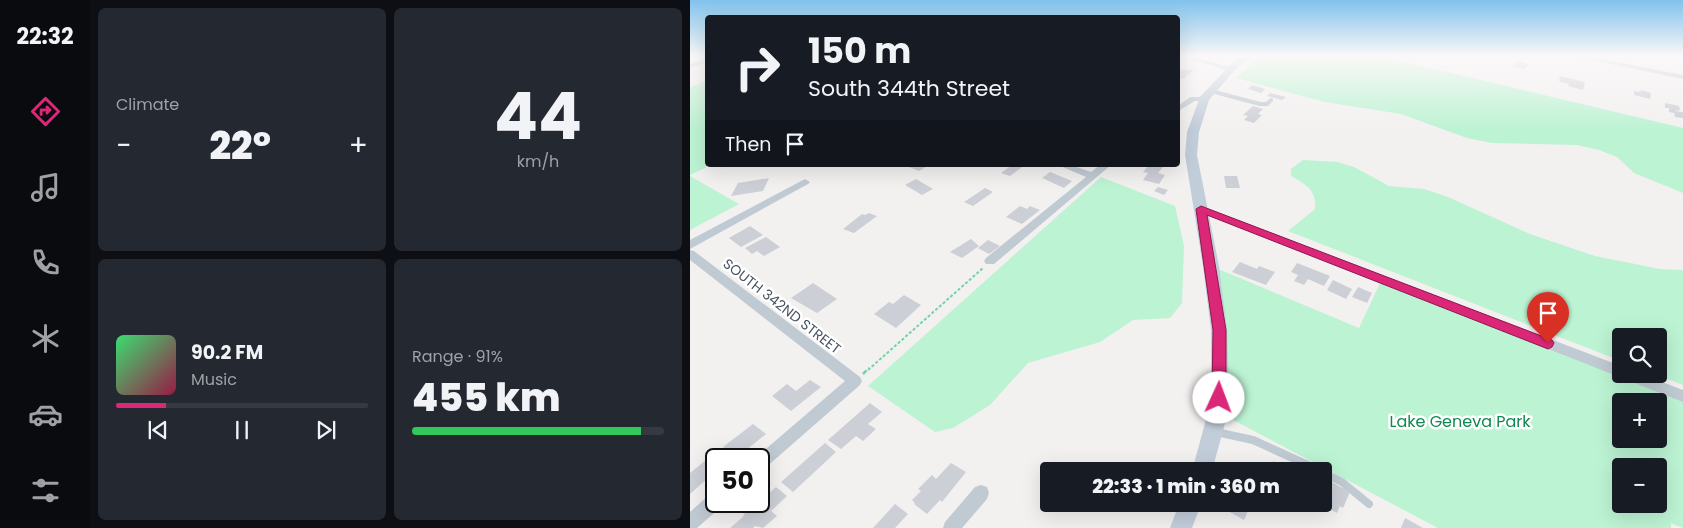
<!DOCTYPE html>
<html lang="en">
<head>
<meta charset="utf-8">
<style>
	:root { --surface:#171b24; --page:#242831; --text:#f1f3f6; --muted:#9ea1a6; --line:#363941; --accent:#db2777 }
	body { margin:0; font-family:Poppins,sans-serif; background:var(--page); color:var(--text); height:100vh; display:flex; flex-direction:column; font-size:19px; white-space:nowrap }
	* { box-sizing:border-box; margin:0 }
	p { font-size:16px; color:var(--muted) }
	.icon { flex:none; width:28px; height:28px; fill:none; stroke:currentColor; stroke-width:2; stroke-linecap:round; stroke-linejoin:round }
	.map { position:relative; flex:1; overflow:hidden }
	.sheet { display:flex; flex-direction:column; gap:8px; padding:8px; background:#0d0f14; width:600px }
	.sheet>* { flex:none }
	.top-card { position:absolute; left:15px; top:15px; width:475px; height:152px; border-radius:5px; box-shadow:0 5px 20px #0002; background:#171b24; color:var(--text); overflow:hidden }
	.controls { position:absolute; left:922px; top:328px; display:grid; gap:10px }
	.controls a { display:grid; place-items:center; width:55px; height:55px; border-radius:5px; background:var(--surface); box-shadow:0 5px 20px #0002; font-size:25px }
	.speed { position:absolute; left:15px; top:448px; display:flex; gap:10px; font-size:25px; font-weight:700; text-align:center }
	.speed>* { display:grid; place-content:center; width:65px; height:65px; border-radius:50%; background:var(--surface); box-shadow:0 5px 20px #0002; line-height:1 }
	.speed .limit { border:2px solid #111; border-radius:8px; background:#fff; color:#111 }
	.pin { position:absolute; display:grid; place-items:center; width:42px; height:42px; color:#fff; margin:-51px -21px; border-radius:50% 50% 50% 0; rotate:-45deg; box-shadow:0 0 5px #0007 }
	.pin .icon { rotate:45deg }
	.me { position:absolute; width:55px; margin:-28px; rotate:2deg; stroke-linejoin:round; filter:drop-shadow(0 0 4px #0008) }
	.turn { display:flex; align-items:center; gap:18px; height:105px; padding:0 20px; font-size:22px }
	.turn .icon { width:65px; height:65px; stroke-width:2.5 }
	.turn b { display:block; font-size:35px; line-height:42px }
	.then { display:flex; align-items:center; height:48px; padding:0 20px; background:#0003; gap:10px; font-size:19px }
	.big { font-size:38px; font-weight:800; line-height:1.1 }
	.sheet .card { flex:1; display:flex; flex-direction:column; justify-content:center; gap:8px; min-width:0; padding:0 18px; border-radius:8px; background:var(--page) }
	.sheet .dial { align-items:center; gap:0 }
	.dial b { font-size:65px; line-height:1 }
	.song { display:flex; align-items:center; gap:15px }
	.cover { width:60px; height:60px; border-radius:8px; background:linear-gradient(135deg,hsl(140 70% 55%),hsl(340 70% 35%)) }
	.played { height:5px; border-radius:2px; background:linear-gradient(90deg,var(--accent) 20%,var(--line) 20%) }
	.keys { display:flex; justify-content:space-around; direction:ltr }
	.heat { display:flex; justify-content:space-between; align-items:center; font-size:28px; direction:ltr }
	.charge { height:8px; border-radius:4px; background:linear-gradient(90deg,#34c759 91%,var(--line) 0) }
	.sheet .tiles { flex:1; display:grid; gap:8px; grid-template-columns:repeat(2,1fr) }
	.trip { position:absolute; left:350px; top:462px; width:292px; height:50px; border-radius:5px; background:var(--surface); box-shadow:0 5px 20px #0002; font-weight:800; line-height:50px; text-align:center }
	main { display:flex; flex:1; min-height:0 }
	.tab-bar { display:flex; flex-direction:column; width:90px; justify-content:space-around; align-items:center; background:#090b0e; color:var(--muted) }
	.tab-bar .icon { width:35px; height:35px }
	.tab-bar .selected { color:var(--accent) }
	.tab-bar b { font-size:22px; color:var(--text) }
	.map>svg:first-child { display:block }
</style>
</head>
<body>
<main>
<nav class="tab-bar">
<b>22:32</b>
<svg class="icon selected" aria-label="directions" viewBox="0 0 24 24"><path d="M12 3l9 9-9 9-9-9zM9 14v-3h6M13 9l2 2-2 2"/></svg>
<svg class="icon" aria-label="music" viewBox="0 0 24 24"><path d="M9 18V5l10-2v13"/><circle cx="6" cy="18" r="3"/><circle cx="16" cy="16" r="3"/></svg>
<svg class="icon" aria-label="phone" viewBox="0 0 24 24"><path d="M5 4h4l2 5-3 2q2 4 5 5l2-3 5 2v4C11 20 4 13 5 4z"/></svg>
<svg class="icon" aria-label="climate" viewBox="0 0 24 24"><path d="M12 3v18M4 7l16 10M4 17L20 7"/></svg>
<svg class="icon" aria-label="car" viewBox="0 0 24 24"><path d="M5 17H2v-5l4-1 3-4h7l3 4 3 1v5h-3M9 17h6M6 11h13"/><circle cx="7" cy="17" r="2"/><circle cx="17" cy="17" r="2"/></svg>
<svg class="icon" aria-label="filters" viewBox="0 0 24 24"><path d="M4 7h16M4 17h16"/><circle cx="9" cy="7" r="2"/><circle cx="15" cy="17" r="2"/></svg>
</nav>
<section class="sheet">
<div class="tiles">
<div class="card"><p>Climate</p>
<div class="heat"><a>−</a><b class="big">22°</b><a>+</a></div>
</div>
<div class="card dial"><b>44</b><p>km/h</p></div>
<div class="card">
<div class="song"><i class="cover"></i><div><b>90.2 FM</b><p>Music</p></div></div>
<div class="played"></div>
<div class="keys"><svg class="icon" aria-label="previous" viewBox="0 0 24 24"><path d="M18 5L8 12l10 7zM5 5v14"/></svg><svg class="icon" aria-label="pause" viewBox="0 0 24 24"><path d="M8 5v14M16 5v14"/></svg><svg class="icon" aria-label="next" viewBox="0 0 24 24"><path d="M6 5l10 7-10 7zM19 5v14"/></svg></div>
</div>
<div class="card"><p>Range · 91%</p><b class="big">455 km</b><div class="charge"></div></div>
</div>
</section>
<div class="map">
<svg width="993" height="528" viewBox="0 0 993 528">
	<rect width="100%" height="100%" fill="#f3f0f0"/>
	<path fill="#bcf3d3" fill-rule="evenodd" d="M571 56H689L993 128V193L944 173 927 157 909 150 887 145 802 143 777 138 711 114 635 102 546 78Z
		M17 81 18 165H21L0 175V87Z
		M613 160 647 162 664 167 699 186 734 189 758 197 840 234 905 256 970 269 993 270V385L964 374H969V336H931V361L598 231 625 209C627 191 616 184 601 176V169Z
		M0 176 49 204 0 230Z
		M411 177 485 206 494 246 492 303 480 318 443 320 410 342 338 363 300 405 263 428 245 432 178 386Z
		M521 266 669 328 692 279 931 372V374H936L993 396V528L981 523V528H748L528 412ZM931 401H969V439H931ZM931 466H969V504H931Z"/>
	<path fill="#cccfd6" d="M828 61 839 64 834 69 822 66Z
		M495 69 503 71 493 79 488 77V72Z
		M870 76 895 82 893 90 878 86 879 84 871 82 869 81Z
		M562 85 575 89 571 93 558 89Z
		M951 90 961 93 960 99 944 95V91L951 92Z
		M580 93 596 97 592 100 577 96Z
		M975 103 989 106 990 110 985 111 993 112V118L985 117 984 113 979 112V108H975Z
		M563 106 573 109 568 114 572 115 564 123 554 120 558 116 553 115Z
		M222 165H239L229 171 219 167Z
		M322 165H335L320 176 311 173Z
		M459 165 473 167 468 173 475 175 469 184 453 180 458 173 453 172Z
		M360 172 382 181 374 188 352 178Z
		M534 176H547L550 188H536Z
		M79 178 73 191 41 196 48 183Z
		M226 179 243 189 232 195 215 185Z
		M468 187 478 190 474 195 464 191Z
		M295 188 303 192 283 206 274 202Z
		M330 206 337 209 340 206 350 210 332 224 316 217Z
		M179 213 187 216 164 233 153 229 172 214 175 215Z
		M60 226 73 235 51 247 39 238Z
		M76 237 90 247 74 256 67 251 62 254 55 248Z
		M281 239 289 246 272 258 260 252Z
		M298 240 310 246 299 254 288 248Z
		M550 262 567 269 569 266 585 272 576 285 542 272Z
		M607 263 640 276 634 286 618 279 614 285 604 281 608 275 601 272Z
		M643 280 662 289 656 299 637 290Z
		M123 283 147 299 127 313 101 298Z
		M668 287 682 293 677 303 662 297Z
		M214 295 231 305 206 328 184 314 199 302 203 304Z
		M120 380 131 387 101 411 82 396 97 384 106 391Z
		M180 403 192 412 178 424 186 429 173 441 166 436 151 449 138 440Z
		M63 424 76 434 55 451 52 449 43 456 33 447Z
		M135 443 146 452 103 492 91 482Z
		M21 456 26 461V471L0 494V473Z
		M583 461 602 471H578Z
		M261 463 276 472 252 502 250 500 237 514 224 504 225 503 222 500 231 491 228 489 242 475 246 479Z
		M634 478 660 492 653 508 650 506 647 513 630 504H634Z
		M86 487 97 496 81 511 87 516 73 528 65 526 63 528H40L54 516 53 515Z
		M205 504 218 514 205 528H183Z
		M541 504H561L554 520 538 511Z
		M715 518 733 528H711Z"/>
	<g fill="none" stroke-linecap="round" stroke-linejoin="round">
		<path stroke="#71d4a7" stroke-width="2" stroke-dasharray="3 2" stroke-linecap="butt" d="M178 370 293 268"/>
		<path stroke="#71d4a7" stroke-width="2.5" stroke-dasharray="5 3" stroke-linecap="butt" d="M173 374 179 368"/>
		<path stroke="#c0cad3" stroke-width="4" d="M521 91 570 104H577L581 100"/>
		<path stroke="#c0cad3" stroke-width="8" d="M526 432 563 440 631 471
			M634 473 652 482 679 504"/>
		<path fill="#c0cad3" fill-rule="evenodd" d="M490 56H501L545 69 541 71Z
			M882 56H896L993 75V79Z
			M18 58V62L0 68V64Z
			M500 97H514L518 99 514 101H505L488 111V106Z
			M368 165H381L401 172 410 165H421L304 264H296L294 261 296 258 396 177Z
			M115 179 120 182 118 184 0 249V240Z
			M511 206 931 366V374H951L993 390V402L507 211 506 209Z
			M0 250 4 251 170 377 172 381 170 385 74 469 69 471V459H64L155 381 0 260Z
			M291 485 297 487 299 493 297 499 272 528H253L255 522 285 487Z
			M26 492V501H34L32 506 7 528H0V512L20 494Z"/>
		<path fill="#c2cdda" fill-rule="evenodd" d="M551 56H562L544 71 519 100 509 132 507 155 529 266 537 330 539 383 538 412 522 471H502L518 412 521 383V330L513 266 495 155 497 132 510 97 538 67Z
			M489 504H511L502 528H480Z"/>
	</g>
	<linearGradient id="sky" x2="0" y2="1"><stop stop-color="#81c2ec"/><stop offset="0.43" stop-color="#faf8f8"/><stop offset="1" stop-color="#faf8f8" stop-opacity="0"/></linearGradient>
	<rect width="993" height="130" fill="url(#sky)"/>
	<path fill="#db2777" stroke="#8e194d" d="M511 206 862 340 864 343 862 347 858 349 853 347 517 215 536 330V398L534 402 529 404 524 402 522 398 523 330 506 209Z"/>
	<g text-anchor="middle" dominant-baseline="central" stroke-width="5" stroke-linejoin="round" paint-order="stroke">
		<g font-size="14" fill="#475360" stroke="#fff">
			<text transform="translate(92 306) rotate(38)">SOUTH 342ND STREET</text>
		</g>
		<g font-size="16" fill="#108851" stroke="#fff">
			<text x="770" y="421">Lake Geneva Park</text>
		</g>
	</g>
</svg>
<div class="controls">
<a><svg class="icon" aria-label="search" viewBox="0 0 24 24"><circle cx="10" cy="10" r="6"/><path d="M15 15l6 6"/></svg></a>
<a>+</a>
<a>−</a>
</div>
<div class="speed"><div class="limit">50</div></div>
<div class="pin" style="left:858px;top:343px;background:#d93025"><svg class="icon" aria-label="arrive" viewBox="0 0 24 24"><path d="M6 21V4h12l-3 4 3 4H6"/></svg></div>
<svg class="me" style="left:529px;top:398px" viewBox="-20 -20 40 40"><circle r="19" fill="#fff"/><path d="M0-13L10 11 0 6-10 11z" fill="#db2777"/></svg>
<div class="trip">22:33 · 1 min · 360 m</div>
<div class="top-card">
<div class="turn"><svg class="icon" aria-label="right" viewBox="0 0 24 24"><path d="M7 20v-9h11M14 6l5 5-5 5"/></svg><div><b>150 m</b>South 344th Street</div></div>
<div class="then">Then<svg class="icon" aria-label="arrive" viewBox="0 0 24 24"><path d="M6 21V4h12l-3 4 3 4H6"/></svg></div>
</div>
</div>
</main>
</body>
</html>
